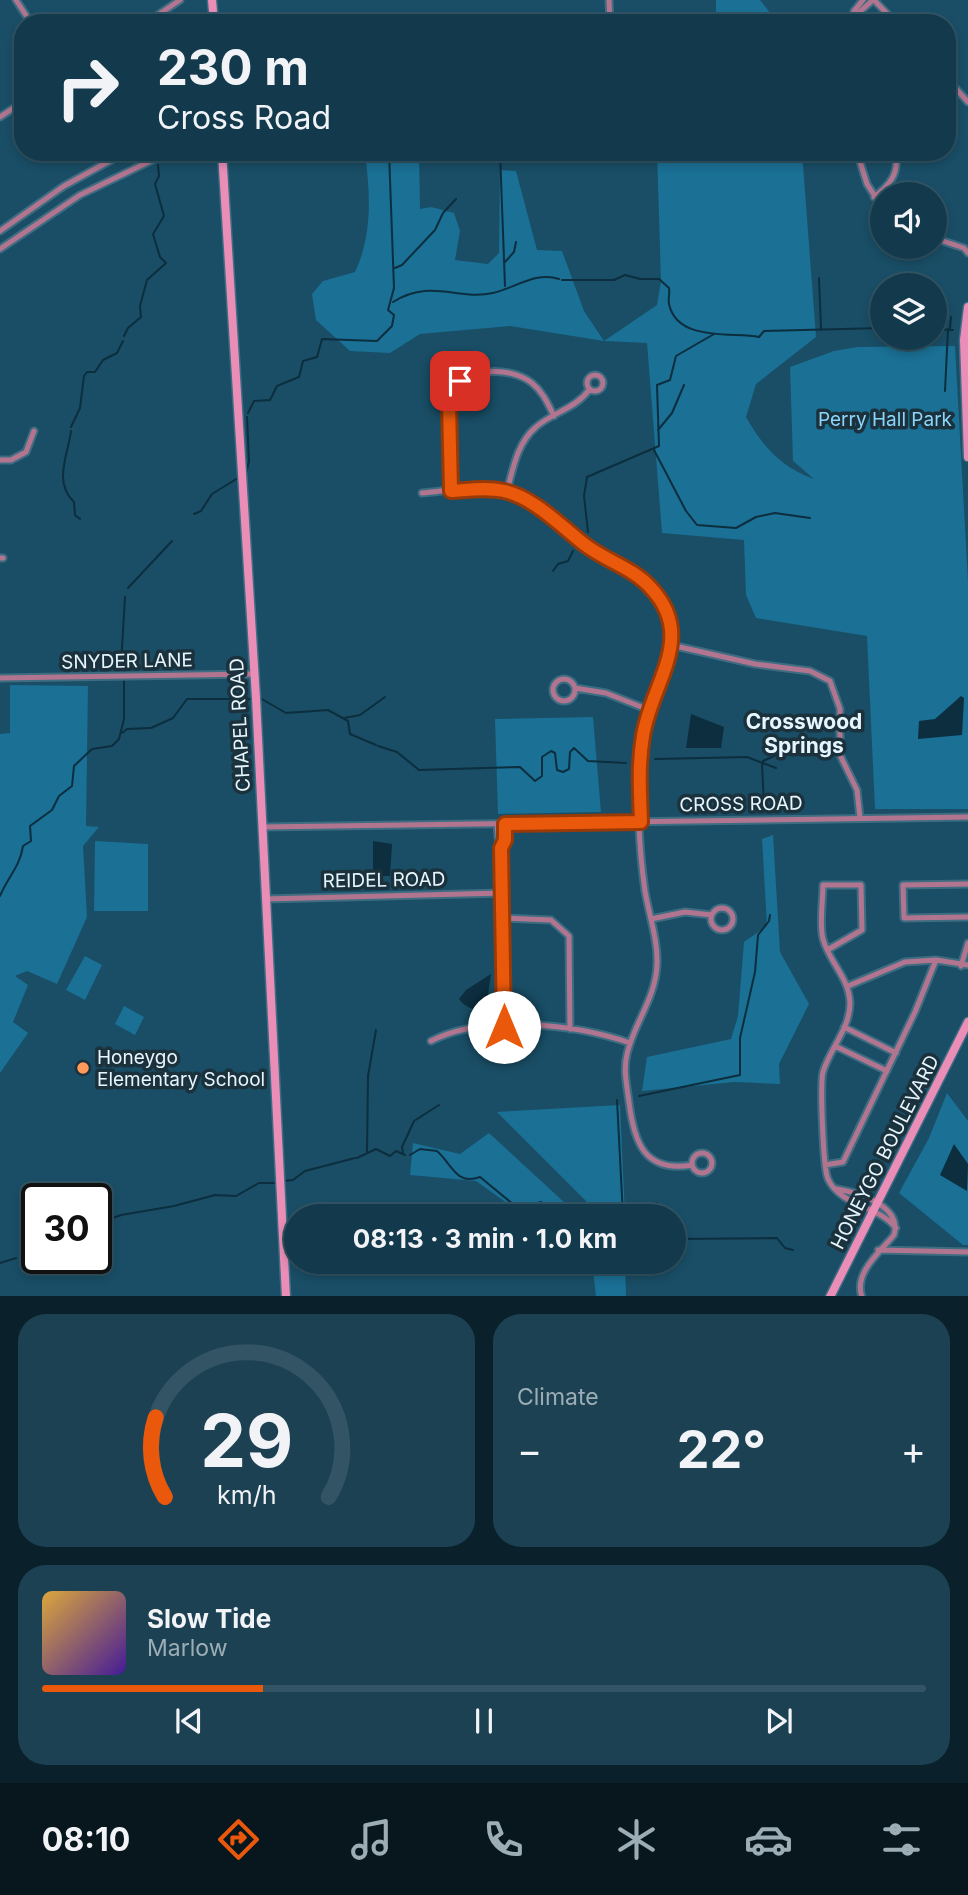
<!DOCTYPE html>
<html lang="en">
<head>
<meta charset="utf-8">
<style>
	:root { --surface:#133a4c; --page:#1c4153; --text:#f1f3f6; --muted:#9dadb5; --line:#325464; --accent:#ea580c }
	body { margin:0; font-family:Inter,sans-serif; background:var(--page); color:var(--text); height:100vh; display:flex; flex-direction:column; font-size:26px; white-space:nowrap }
	* { box-sizing:border-box; margin:0 }
	p { font-size:23px; color:var(--muted) }
	.icon { flex:none; width:38px; height:38px; fill:none; stroke:currentColor; stroke-width:2; stroke-linecap:round; stroke-linejoin:round }
	.map { position:relative; height:1296px; overflow:hidden }
	.side { display:flex; flex-direction:column; gap:18px; padding:18px; background:#0a202a; flex:1 }
	.side>* { flex:none }
	.guide { position:absolute; left:14px; top:14px; width:942px; height:147px; border-radius:28px; box-shadow:0 4px 10px #0003,0 0 0 2px var(--line); background:#133a4c; color:var(--text); overflow:hidden }
	.controls { position:absolute; left:870px; top:182px; display:grid; gap:14px }
	.controls a { display:grid; place-items:center; width:77px; height:77px; border-radius:50%; background:var(--surface); box-shadow:0 4px 10px #0003,0 0 0 2px var(--line); font-size:35px }
	.speed { position:absolute; left:21px; top:1183px; display:flex; gap:14px; font-size:35px; font-weight:700; text-align:center }
	.speed>* { display:grid; place-content:center; width:91px; height:91px; border-radius:50%; background:var(--surface); box-shadow:0 4px 10px #0003,0 0 0 2px var(--line); line-height:1 }
	.speed .limit { border:4px solid #111; border-radius:10px; background:#fff; color:#111 }
	.pin { position:absolute; display:grid; place-items:center; width:60px; height:60px; color:#fff; margin:-30px; border-radius:14px; box-shadow:0 4px 10px #0006 }
	.me { position:absolute; width:77px; margin:-38px; rotate:0deg; stroke-linejoin:round; filter:drop-shadow(0 0 5px #0008) }
	.turn { display:flex; align-items:center; gap:24px; height:147px; padding:0 28px; font-size:32px }
	.turn .icon { width:91px; height:91px; stroke-width:2.5 }
	.turn b { display:block; font-size:49px; line-height:60px }
	.big { font-size:52px; font-weight:700; line-height:1.1 }
	.side .widget { flex:1; display:flex; flex-direction:column; justify-content:center; gap:10px; min-width:0; padding:0 24px; border-radius:28px; background:var(--page) }
	.side .dial { align-items:center; gap:0 }
	.dial svg { height:182px; overflow:visible; fill:none; stroke:var(--line); stroke-width:7; stroke-linecap:round; text-anchor:middle }
	.dial text { fill:var(--text); stroke:none }
	.song { display:flex; align-items:center; gap:21px }
	.cover { width:84px; height:84px; border-radius:10px; background:linear-gradient(135deg,hsl(40 70% 55%),hsl(260 70% 35%)) }
	.played { height:7px; border-radius:4px; background:linear-gradient(90deg,var(--accent) 25%,var(--line) 25%) }
	.keys { display:flex; justify-content:space-around; direction:ltr }
	.heat { display:flex; justify-content:space-between; align-items:center; font-size:38px; direction:ltr }
	.side .tiles { flex:1; display:grid; gap:18px; grid-template-columns:1fr 1fr }
	.widget:last-child { grid-column:span 2 }
	.trip { position:absolute; left:284px; top:1204px; width:402px; height:70px; border-radius:35px; background:var(--surface); box-shadow:0 4px 10px #0003,0 0 0 2px var(--line); font-weight:700; line-height:70px; text-align:center }
	.tab-bar { display:flex; height:112px; justify-content:space-around; align-items:center; background:#08171e; color:var(--muted) }
	.tab-bar .icon { width:49px; height:49px }
	.tab-bar .selected { color:var(--accent) }
	.tab-bar b { font-size:32px; color:var(--text) }
	.map>svg:first-child { display:block }
</style>
</head>
<body>
<div class="map">
<svg width="968" height="1297" viewBox="0 0 968 1297">
	<rect width="100%" height="100%" fill="#194e66"/>
	<path fill="#1a7095" d="M716 0H760L778 23H716Z
		M365 152H419L420 209 431 207 454 213 460 231 455 260 488 264 499 253 500 170 516 171 537 250 562 251 584 311 604 341 657 305 661 281 657 152H802L816 337 756 384 746 417C763 447 781 467 814 479L793 461 790 367 834 351 858 347 955 346 968 581V809H875L867 636 756 618 746 595 744 540 662 533 647 343 604 341 510 326 420 334 390 353 350 351 316 320 312 294 323 281 355 272C373 234 370 193 365 152Z
		M10 685 88 686 86 826 99 827 83 846 87 917 57 984 27 971 15 976 28 985 13 1022 28 1033 0 1073V734L10 733Z
		M593 717 601 812 498 814 495 719Z
		M773 835 780 952 809 1004 779 1064 780 1084 734 1082 642 1091 647 1057 731 1039 738 1016 744 942 767 926 762 839Z
		M95 841 148 844V911H94Z
		M85 956 102 965 85 1000 66 990Z
		M124 1006 144 1017 135 1035 115 1024Z
		M947 1093 968 1121V1245H963L899 1193 929 1138Z
		M620 1105 625 1216H601L497 1112Z
		M489 1133 579 1216H525L476 1181 410 1175 413 1143 460 1154Z
		M592 1262H625L626 1296H596Z"/>
	<path fill="#0c2e3e" d="M961 696 964 698 962 735 918 739 919 721 935 719Z
		M691 714 724 727 721 748H686Z
		M373 841 392 844 390 876H376L373 869Z
		M491 974 486 1009C476 1011 465 1008 459 999L466 990Z
		M954 1144 968 1164 967 1191 940 1175Z"/>
	<g fill="none" stroke-linecap="round" stroke-linejoin="round">
		<path stroke="#0c2e3e" stroke-width="2" d="M500 152 505 286
			M505 262 514 252 516 242
			M395 268 402 265 435 230 443 213 456 199
			M819 278 821 328
			M562 280H614L625 275 640 279H659L669 288C670 293 668 299 669 304 677 342 732 332 759 337L764 331 882 328
			M393 302C431 278 458 301 493 293 515 288 536 271 559 279
			M950 328 951 317
			M934 329 953 330
			M124 336 128 328 141 317 140 306 147 280 166 263 160 257 153 234 164 216 155 184 159 176 158 165
			M945 391 948 329
			M248 413 254 401 270 400 277 386 299 377 303 361 317 357 322 339 377 341 392 326 394 315 388 310 394 288 389 152
			M71 427 80 408 84 376 87 372H95L103 360 117 353 123 341
			M658 430 672 413 684 385
			M71 431C68 455 53 482 74 502L75 515 80 519
			M654 450 686 511 697 525 736 528 756 517 775 513 810 518
			M246 474 249 461 247 417
			M194 514 201 511 212 494 238 478
			M588 532 584 496 587 477 659 446 657 385 670 380 676 356 714 334
			M553 571 558 564 568 561 573 551
			M128 588 172 541
			M125 597 121 665 125 671
			M260 698 286 713 328 710 348 721 350 734 376 745
			M344 718 360 715 385 697
			M151 728 173 718 187 699H252
			M122 733 127 729 150 728
			M378 746 397 752 419 770 520 767 535 781 542 776V757L551 751 555 753 557 770 563 772 569 769 570 752 574 748 588 761 626 763
			M655 759 747 757 776 768
			M763 761 776 755 783 744
			M762 763 764 807
			M0 896C7 878 20 867 23 846L31 841 30 826 52 810 59 796 72 786 74 766 92 749 112 746 119 739 124 719V681
			M639 1096 740 1075V1038L755 972 758 935 769 921 770 915
			M617 1100 623 1216
			M367 1153 368 1076 376 1030
			M403 1154 402 1147 414 1121 439 1105
			M410 1155 420 1149 437 1151C452 1164 456 1186 480 1177L519 1209 541 1202 544 1216
			M357 1158 376 1149 390 1156 396 1151 405 1155
			M284 1181 293 1180 305 1171 355 1158
			M641 1216 657 1203
			M96 1224 121 1215 174 1206 215 1195 236 1196 259 1183H275
			M674 1239 777 1238 785 1248 793 1250
			M0 1263 16 1258"/>
		<g stroke="#3e6c81" stroke-width="9">
			<path id="street" d="M16 0 31 23
				M609 0 610 23
				M874 0 896 23
				M855 16 873 0
				M146 23 180 0
				M851 23 854 11 863 0
				M947 79 968 102
				M0 117 23 102
				M857 152 867 184 882 207
				M555 153 575 152
				M874 197C890 185 900 173 895 152
				M0 231 64 186 126 152
				M934 238 964 248 968 253
				M0 249 80 195 169 152
				M587 383a8 8 0 1 1 16 0a8 8 0 1 1-16 0Z
				M0 460H11L26 452 34 431
				M451 491 450 397C461 367 509 365 532 383 543 392 548 404 554 416
				M507 491C513 469 517 443 536 427 553 412 575 409 589 390
				M422 493C447 491 481 484 506 491 544 503 575 539 607 560 620 569 635 574 648 585 658 594 666 607 670 620 680 657 645 712 641 753 636 795 639 849 645 891 649 915 658 940 657 964 656 998 634 1023 627 1054 623 1070 627 1086 629 1102 634 1142 644 1173 692 1165
				M0 558H3
				M671 645 755 664 810 671 830 681 840 709V755L857 790 860 818
				M0 678 254 674
				M553 690a11 11 0 1 1 22 0a11 11 0 1 1-22 0Z
				M575 688 606 693 649 710
				M497 824 503 893 504 1026
				M262 827 968 817
				M501 848 505 840V824
				M968 884 903 885 904 918 968 917
				M265 899 503 893
				M711 919a11 11 0 1 1 22 0a11 11 0 1 1-22 0Z
				M504 918 551 920 569 936 570 1029
				M651 919 685 912 712 915
				M829 949 862 930 861 885H823C823 901 819 923 823 939 829 962 849 977 850 1003 850 1029 830 1048 823 1072 820 1084 823 1168 828 1179 841 1207 878 1205 896 1228
				M961 966 968 943
				M848 986 905 962 936 960 968 965
				M844 1027 896 1053
				M431 1041C483 1014 576 1024 630 1043
				M835 1046 887 1071
				M692 1163a10 10 0 1 1 20 0a10 10 0 1 1-20 0Z
				M825 1165 843 1162 915 1012 936 960
				M837 1189C860 1193 902 1206 894 1235 881 1251 853 1273 862 1297
				M878 1250 968 1252"/>
		</g>
		<g stroke="#3e6c81" stroke-width="11">
			<path id="secondary" d="M212 0 214 23
				M222 152 256 698 286 1297
				M968 307 964 340 968 457
				M830 1297 968 1022"/>
		</g>
		<use href="#street" stroke="#b1758f" stroke-width="5"/>
		<use href="#secondary" stroke="#ea8db7" stroke-width="8"/>
	</g>
	<g fill="none" stroke-linecap="round" stroke-linejoin="round">
		<g stroke="#983908" stroke-width="18">
			<path id="route" d="M460 381 452 392 449 404 451 491C468 490 487 487 504 491 533 497 561 526 584 544 604 560 633 568 650 587 698 637 651 683 643 736 638 765 640 793 641 822L505 824V840L501 848 504 1027"/>
		</g>
		<use href="#route" stroke="#ea580c" stroke-width="12"/>
	</g>
	<circle fill="#ff9b5a" stroke="#1b313c" stroke-width="2.5" cx="83" cy="1068" r="7"/>
	<g text-anchor="middle" dominant-baseline="central" stroke-width="7" stroke-linejoin="round" paint-order="stroke">
		<g font-size="19" fill="#8bd5fb" stroke="#1b313c">
			<text x="885" y="419">Perry Hall Park</text>
		</g>
		<g font-size="19" fill="#e6f6fe" stroke="#1b313c">
			<text transform="translate(127 661) rotate(-1)">SNYDER LANE</text>
			<text transform="translate(240 725) rotate(-93)">CHAPEL ROAD</text>
			<text transform="translate(741 804) rotate(-1)">CROSS ROAD</text>
			<text transform="translate(384 880) rotate(-1)">REIDEL ROAD</text>
			<text transform="translate(885 1152) rotate(-63)">HONEYGO BOULEVARD</text>
		</g>
		<g font-size="19" fill="#e6f6fe" stroke="#1b313c" text-anchor="start">
			<text x="97" y="1057">Honeygo<tspan x="97" dy="22">Elementary School</tspan></text>
		</g>
		<g font-size="21" font-weight="bold" fill="#e6f6fe" stroke="#1b313c">
			<text x="804" y="721">Crosswood<tspan x="804" dy="24">Springs</tspan></text>
		</g>
	</g>
</svg>
<div class="controls">
<a><svg class="icon" aria-label="sound" viewBox="0 0 24 24"><path d="M4 9h4l5-4v14l-5-4H4zM17 9q2 3 0 6"/></svg></a>
<a><svg class="icon" aria-label="layers" viewBox="0 0 24 24"><path d="M12 4l9 5-9 5-9-5zM3 14l9 5 9-5"/></svg></a>
</div>
<div class="speed"><div class="limit">30</div></div>
<div class="pin" style="left:460px;top:381px;background:#d93025"><svg class="icon" aria-label="arrive" viewBox="0 0 24 24"><path d="M6 21V4h12l-3 4 3 4H6"/></svg></div>
<svg class="me" style="left:504px;top:1027px" viewBox="-20 -20 40 40"><circle r="19" fill="#fff"/><path d="M0-13L10 11 0 6-10 11z" fill="#ea580c"/></svg>
<div class="trip">08:13 · 3 min · 1.0 km</div>
<div class="guide">
<div class="turn"><svg class="icon" aria-label="right" viewBox="0 0 24 24"><path d="M7 20v-9h11M14 6l5 5-5 5"/></svg><div><b>230 m</b>Cross Road</div></div>
</div>
</div>
<section class="side">
<div class="tiles">
<div class="widget dial"><svg viewBox="0 0 100 80">
<path d="M14 69A42 42 0 1 1 86 69"/>
<path d="M14 69A42 42 0 0 1 10 34" stroke="#ea580c"/>
<text x="50" y="56" font-size="32" font-weight="700">29</text>
<text x="50" y="72" font-size="11">km/h</text>
</svg></div>
<div class="widget"><p>Climate</p>
<div class="heat"><a>−</a><b class="big">22°</b><a>+</a></div>
</div>
<div class="widget">
<div class="song"><i class="cover"></i><div><b>Slow Tide</b><p>Marlow</p></div></div>
<div class="played"></div>
<div class="keys"><svg class="icon" aria-label="previous" viewBox="0 0 24 24"><path d="M18 5L8 12l10 7zM5 5v14"/></svg><svg class="icon" aria-label="pause" viewBox="0 0 24 24"><path d="M8 5v14M16 5v14"/></svg><svg class="icon" aria-label="next" viewBox="0 0 24 24"><path d="M6 5l10 7-10 7zM19 5v14"/></svg></div>
</div>
</div>
</section>
<nav class="tab-bar">
<b>08:10</b>
<svg class="icon selected" aria-label="directions" viewBox="0 0 24 24"><path d="M12 3l9 9-9 9-9-9zM9 14v-3h6M13 9l2 2-2 2"/></svg>
<svg class="icon" aria-label="music" viewBox="0 0 24 24"><path d="M9 18V5l10-2v13"/><circle cx="6" cy="18" r="3"/><circle cx="16" cy="16" r="3"/></svg>
<svg class="icon" aria-label="phone" viewBox="0 0 24 24"><path d="M5 4h4l2 5-3 2q2 4 5 5l2-3 5 2v4C11 20 4 13 5 4z"/></svg>
<svg class="icon" aria-label="climate" viewBox="0 0 24 24"><path d="M12 3v18M4 7l16 10M4 17L20 7"/></svg>
<svg class="icon" aria-label="car" viewBox="0 0 24 24"><path d="M5 17H2v-5l4-1 3-4h7l3 4 3 1v5h-3M9 17h6M6 11h13"/><circle cx="7" cy="17" r="2"/><circle cx="17" cy="17" r="2"/></svg>
<svg class="icon" aria-label="filters" viewBox="0 0 24 24"><path d="M4 7h16M4 17h16"/><circle cx="9" cy="7" r="2"/><circle cx="15" cy="17" r="2"/></svg>
</nav>
</body>
</html>
